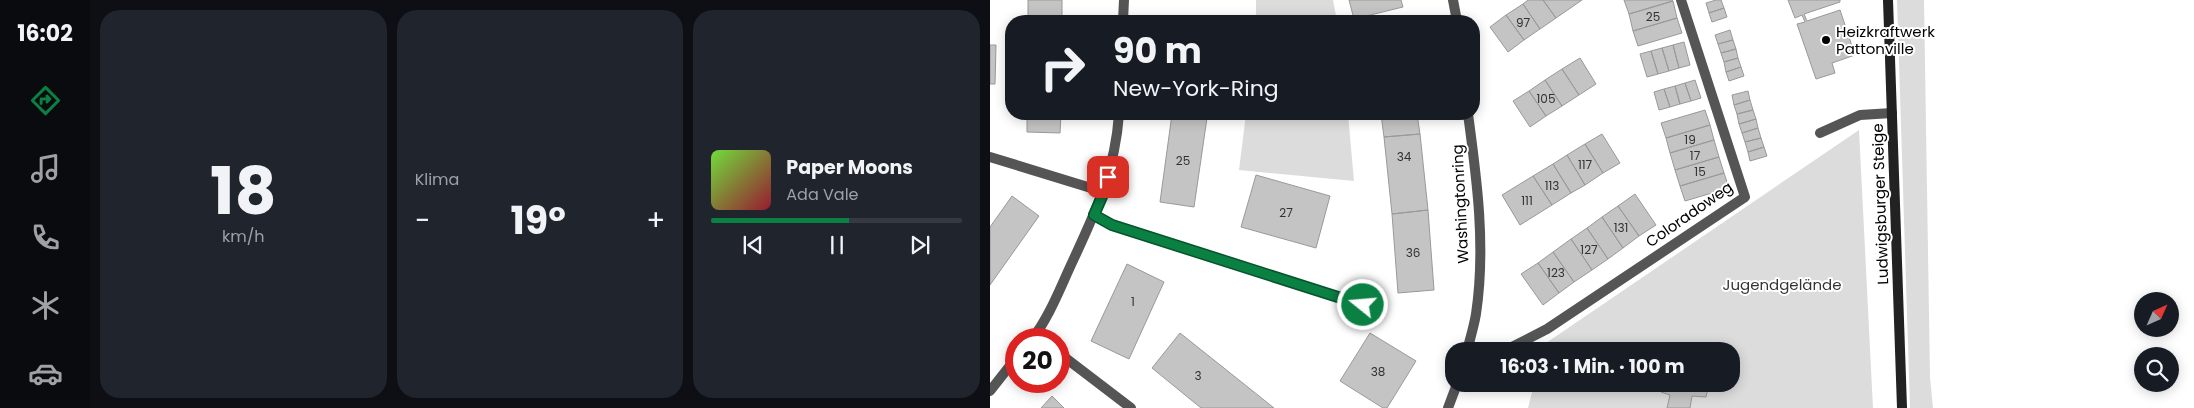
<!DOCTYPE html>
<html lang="de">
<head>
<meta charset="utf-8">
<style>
	:root { --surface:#171b24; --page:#20242c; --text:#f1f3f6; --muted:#9ea1a6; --line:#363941; --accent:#0b8043 }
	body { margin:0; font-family:Poppins,sans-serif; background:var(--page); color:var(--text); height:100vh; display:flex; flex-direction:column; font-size:19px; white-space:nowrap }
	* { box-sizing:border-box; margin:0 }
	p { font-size:16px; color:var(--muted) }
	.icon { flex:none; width:28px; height:28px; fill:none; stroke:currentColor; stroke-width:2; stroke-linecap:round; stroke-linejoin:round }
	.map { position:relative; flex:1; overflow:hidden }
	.panel { display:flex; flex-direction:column; gap:10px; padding:10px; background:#0d0f14; width:900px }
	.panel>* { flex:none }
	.banner { position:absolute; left:15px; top:15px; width:475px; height:105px; border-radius:20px; box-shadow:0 2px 12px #0003; background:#171b24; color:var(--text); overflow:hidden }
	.needle { width:32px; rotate:45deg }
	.buttons { position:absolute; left:1144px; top:292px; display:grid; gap:10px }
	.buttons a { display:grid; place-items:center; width:45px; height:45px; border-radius:50%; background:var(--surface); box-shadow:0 2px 12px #0003; font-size:25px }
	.speed { position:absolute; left:15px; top:328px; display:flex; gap:10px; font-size:25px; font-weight:700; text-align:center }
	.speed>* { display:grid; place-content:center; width:65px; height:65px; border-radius:50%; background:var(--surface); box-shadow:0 2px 12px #0003; line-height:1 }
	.speed .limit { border:8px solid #d22; background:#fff; color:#111 }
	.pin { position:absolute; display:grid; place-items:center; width:42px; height:42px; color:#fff; margin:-21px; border-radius:10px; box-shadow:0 2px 8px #0006 }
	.me { position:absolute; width:55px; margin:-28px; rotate:287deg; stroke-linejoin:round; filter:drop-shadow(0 0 4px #0008) }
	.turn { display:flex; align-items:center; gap:18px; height:105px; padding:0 25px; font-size:22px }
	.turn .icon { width:65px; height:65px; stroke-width:2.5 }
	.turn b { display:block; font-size:35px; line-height:42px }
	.big { font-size:38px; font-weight:700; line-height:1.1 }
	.panel .tile { flex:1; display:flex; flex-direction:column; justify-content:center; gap:8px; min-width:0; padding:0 18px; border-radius:20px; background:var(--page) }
	.panel .dial { align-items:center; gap:0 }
	.dial b { font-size:65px; line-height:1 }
	.song { display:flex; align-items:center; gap:15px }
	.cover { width:60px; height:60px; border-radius:8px; background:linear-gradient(135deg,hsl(100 70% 55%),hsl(350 70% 35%)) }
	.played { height:5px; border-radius:2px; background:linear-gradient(90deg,var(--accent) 55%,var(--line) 55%) }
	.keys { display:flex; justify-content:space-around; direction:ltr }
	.heat { display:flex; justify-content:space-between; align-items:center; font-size:28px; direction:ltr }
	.panel .tiles { flex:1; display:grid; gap:10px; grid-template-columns:repeat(3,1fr) }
	.trip { position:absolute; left:455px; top:342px; width:295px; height:50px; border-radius:20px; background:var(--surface); box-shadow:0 2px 12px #0003; font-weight:700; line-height:50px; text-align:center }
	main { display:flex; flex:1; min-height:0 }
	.menu { display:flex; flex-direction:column; width:90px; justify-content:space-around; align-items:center; background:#090b0e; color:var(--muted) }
	.menu .icon { width:35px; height:35px }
	.menu .active { color:var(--accent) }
	.menu b { font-size:22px; color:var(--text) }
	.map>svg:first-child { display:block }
</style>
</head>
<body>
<main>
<nav class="menu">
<b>16:02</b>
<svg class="icon active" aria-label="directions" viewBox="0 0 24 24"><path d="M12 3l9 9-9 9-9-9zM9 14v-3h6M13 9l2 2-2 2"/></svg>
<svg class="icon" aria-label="music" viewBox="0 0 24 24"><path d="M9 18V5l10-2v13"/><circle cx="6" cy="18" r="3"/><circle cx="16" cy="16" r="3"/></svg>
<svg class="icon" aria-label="phone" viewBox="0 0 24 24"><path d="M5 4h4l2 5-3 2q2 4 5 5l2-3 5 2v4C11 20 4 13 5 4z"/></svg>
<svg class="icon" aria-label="climate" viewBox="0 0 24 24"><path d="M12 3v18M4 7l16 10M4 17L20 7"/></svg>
<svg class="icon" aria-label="car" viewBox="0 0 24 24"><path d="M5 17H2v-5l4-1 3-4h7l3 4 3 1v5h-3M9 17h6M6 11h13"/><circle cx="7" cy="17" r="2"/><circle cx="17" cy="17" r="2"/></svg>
</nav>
<section class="panel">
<div class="tiles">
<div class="tile dial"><b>18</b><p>km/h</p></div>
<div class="tile"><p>Klima</p>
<div class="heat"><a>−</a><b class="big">19°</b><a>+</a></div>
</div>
<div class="tile">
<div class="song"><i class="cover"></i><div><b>Paper Moons</b><p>Ada Vale</p></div></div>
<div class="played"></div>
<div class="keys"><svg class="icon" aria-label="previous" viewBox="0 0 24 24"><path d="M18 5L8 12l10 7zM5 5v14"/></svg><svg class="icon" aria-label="pause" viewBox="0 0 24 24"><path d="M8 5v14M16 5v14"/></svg><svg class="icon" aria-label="next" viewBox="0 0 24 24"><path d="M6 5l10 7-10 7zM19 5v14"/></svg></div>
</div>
</div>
</section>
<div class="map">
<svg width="1204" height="408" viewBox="0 0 1204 408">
	<rect width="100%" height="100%" fill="#fff"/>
	<path fill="#dcdcdc" d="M266 0H343L347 21H266Z
		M907 0H934L940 377 943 408H920Z
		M256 114H358L364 181 249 170Z
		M869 130 883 408H538L544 384H741V351H554L556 343Z"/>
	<path fill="#c4c4c4" stroke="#999" d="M38 0H72V21H38Z
		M359 0H411L413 7 364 19Z
		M538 0H553L566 18 550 29 533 4Z
		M553 0H592L566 18Z
		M634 0H682L683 1 639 14Z
		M726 0H731L734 8 719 13 716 3Z
		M798 0H850V2L814 14 817 21 850 10 865 55 842 63 845 73 826 79 807 24 815 22 812 15 805 18Z
		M683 1 687 18 643 31 639 14Z
		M533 4 550 29 534 40 516 15Z
		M734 8 737 17 722 22 719 13Z
		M516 15 534 40 518 52 500 27Z
		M687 18 692 33 648 46 643 31Z
		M740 30 743 40 728 44 725 35Z
		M743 40 746 49 731 53 728 44Z
		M694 42 700 65 689 68 683 45Z
		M0 45H6L5 84H0Z
		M683 45 689 68 679 71 672 48Z
		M672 48 679 71 668 74 661 51Z
		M746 49 748 58 734 62 731 53Z
		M661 51 668 74 657 77 650 54Z
		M590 58 606 84 589 95 572 69Z
		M748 58 751 67 736 72 734 62Z
		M751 67 754 76 739 81 736 72Z
		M572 69 589 95 572 106 555 80Z
		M555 80 572 106 556 116 539 91Z
		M705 80 711 98 701 101 695 83Z
		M695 83 701 101 690 104 685 86Z
		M685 86 690 104 680 107 674 89Z
		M674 89 680 107 669 110 664 92Z
		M539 91 556 116 540 127 523 101Z
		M758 91 760 100 744 105 742 95Z
		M760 100 763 110 747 114 744 105Z
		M715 110 720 125 676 138 671 123Z
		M763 110 766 119 749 124 747 114Z
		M37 114H71L70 133 37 132Z
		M182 114 217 118 204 207 170 202Z
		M184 114H218L217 118Z
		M391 114H427L430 134 394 137Z
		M766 119 768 128 752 133 749 124Z
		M720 125 724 140 680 153 676 138Z
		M768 128 771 138 755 142 752 133Z
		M430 134 438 210 402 214 394 137Z
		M612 134 630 163 613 173 595 144Z
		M771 138 774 147 758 152 755 142Z
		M724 140 729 157 685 170 680 153Z
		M595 144 613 173 595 185 577 155Z
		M774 147 777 156 760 161 758 152Z
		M577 155 595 185 581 193 563 164Z
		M729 157 734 173 690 186 685 170Z
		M563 164 581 193 562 205 543 176Z
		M734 173 739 188 695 201 690 186Z
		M266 175 340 196 326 248 251 227Z
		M543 176 562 205 530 225 512 195Z
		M645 194 666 225 649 236 628 206Z
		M22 196 49 216 0 285V227Z
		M628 206 649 236 633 248 612 217Z
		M438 210 444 290 408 293 402 214Z
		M612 217 633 248 618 259 597 228Z
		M597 228 618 259 602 270 581 239Z
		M581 239 602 270 584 282 563 252Z
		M563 252 584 282 569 293 548 263Z
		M548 263 569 293 553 305 531 274Z
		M137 264 174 282 139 359 101 341Z
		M190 333 264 392 284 408H211L162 368Z
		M380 333 426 361 397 408H393L350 381Z
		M672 384H719L716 397 702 396 700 408H677L680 395 671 392Z
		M62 396 74 408H51Z"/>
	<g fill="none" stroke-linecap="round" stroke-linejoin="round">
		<path stroke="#555" stroke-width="10" d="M830 133 870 115 902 113
			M103 215 121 225 373 305"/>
		<path stroke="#555" stroke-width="10" d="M463 0 467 21
			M133 21 134 0
			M0 157 114 192
			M42 339C58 319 69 291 80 267 104 215 125 173 129 114
			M477 351C480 339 484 326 486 314 496 247 487 180 478 114
			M514 351 557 329 755 197 691 0
			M69 353 141 408
			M0 391 26 358
			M458 408 467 384"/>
		<path stroke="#222" stroke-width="10" d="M898 0 912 408"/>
	</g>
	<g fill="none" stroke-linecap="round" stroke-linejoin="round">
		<g stroke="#07532c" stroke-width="12">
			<path id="route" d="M118 177 114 192 104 215 122 225 373 305"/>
		</g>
		<use href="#route" stroke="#0b8043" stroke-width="9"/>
	</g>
	<circle fill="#000" stroke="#fff" stroke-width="2" cx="836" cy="40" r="5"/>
	<g text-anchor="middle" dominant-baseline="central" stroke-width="4" stroke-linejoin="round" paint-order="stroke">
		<g font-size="12" fill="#313131">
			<text x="663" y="16">25</text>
			<text x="533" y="22">97</text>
			<text x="556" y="98">105</text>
			<text x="700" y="139">19</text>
			<text x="705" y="155">17</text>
			<text x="414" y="156">34</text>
			<text x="193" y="160">25</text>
			<text x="595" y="164">117</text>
			<text x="710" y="171">15</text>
			<text x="562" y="185">113</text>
			<text x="537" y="200">111</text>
			<text x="296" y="212">27</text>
			<text x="631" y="227">131</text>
			<text x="599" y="249">127</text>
			<text x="423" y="252">36</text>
			<text x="566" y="272">123</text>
			<text x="143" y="301">1</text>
			<text x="388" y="371">38</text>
			<text x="208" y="375">3</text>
		</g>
		<g font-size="15" fill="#000" stroke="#fff" text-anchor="start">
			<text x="846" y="31">Heizkraftwerk<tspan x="846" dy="17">Pattonville</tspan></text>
		</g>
		<g font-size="15" fill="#000" stroke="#fff">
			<text transform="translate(470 204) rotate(-93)">Washingtonring</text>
			<text transform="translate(890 204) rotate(-92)">Ludwigsburger Steige</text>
			<text transform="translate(699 214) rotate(-35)">Coloradoweg</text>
		</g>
		<g font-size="15" fill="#333" stroke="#fff">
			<text x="792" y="284">Jugendgelände</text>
		</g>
	</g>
</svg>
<div class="buttons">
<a><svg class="needle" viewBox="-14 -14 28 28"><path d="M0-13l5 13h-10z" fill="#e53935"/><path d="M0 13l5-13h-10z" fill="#9ea1a6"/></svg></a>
<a><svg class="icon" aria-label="search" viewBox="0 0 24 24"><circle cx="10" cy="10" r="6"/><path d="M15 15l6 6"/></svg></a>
</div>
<div class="speed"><div class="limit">20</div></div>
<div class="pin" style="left:118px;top:177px;background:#d93025"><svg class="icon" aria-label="arrive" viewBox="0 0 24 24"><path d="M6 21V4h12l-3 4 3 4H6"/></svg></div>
<svg class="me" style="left:373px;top:305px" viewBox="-20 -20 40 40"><circle r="17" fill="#0b8043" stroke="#fff" stroke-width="3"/><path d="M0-11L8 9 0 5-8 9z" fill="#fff"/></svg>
<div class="trip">16:03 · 1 Min. · 100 m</div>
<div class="banner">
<div class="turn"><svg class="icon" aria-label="right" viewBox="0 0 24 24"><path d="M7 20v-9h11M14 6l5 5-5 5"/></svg><div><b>90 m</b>New-York-Ring</div></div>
</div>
</div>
</main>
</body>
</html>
